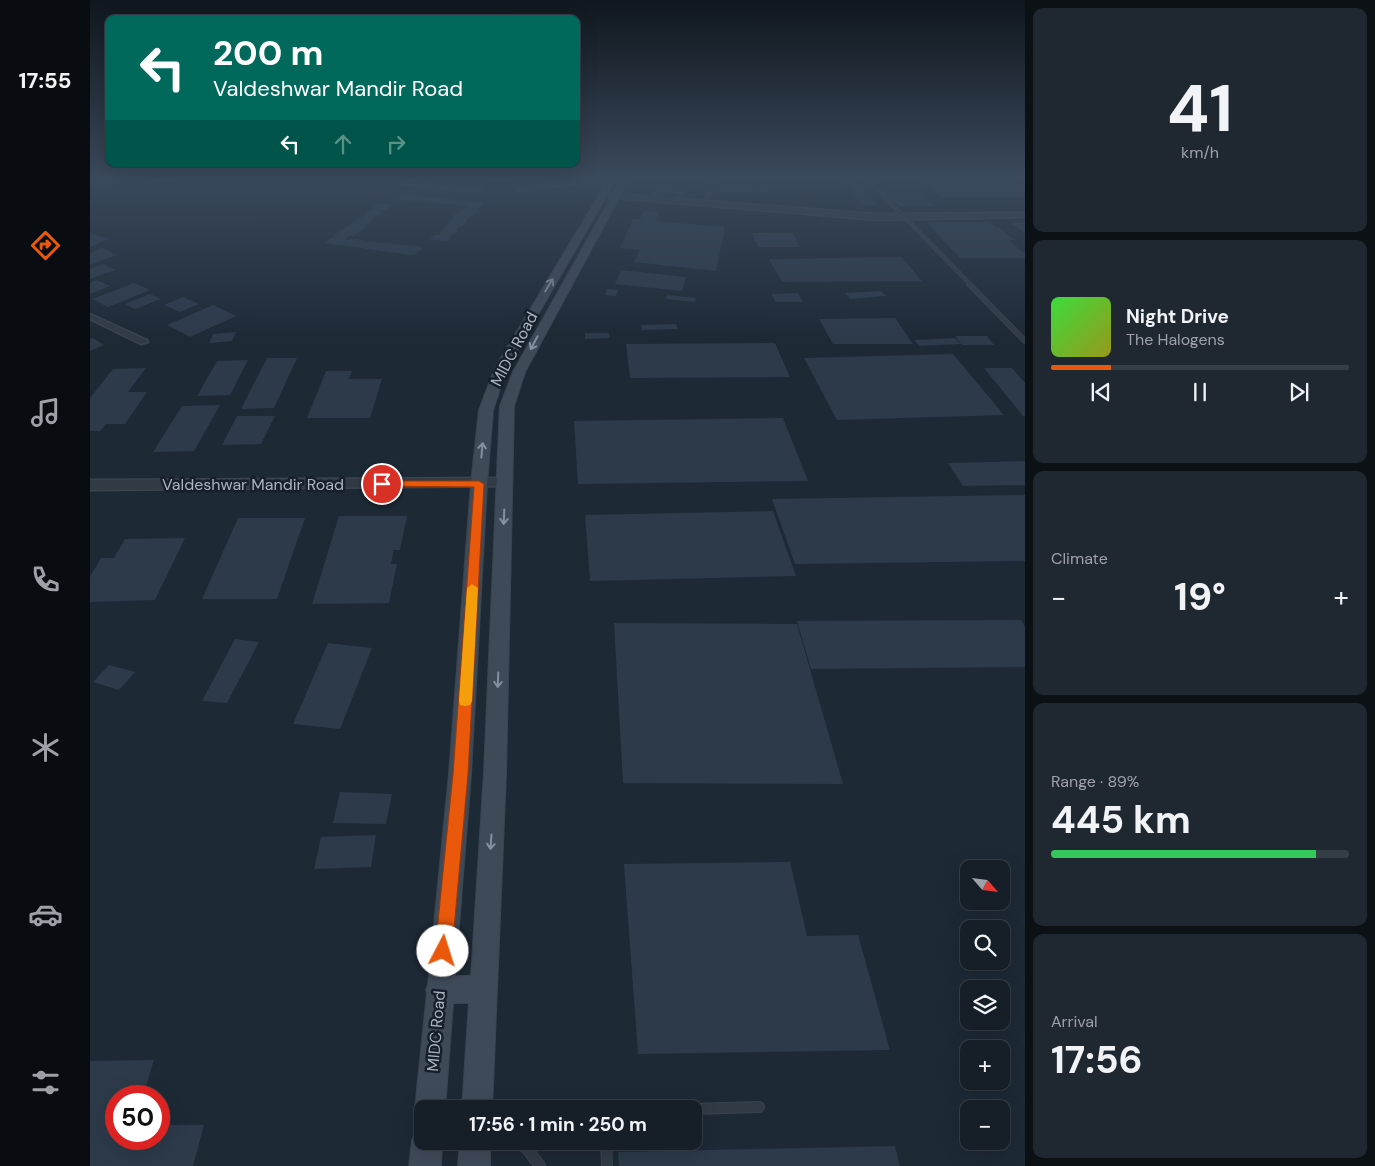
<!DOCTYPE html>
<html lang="en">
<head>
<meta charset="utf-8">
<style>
	:root { --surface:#161f28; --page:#1f2730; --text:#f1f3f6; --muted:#9ea2a8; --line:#353d45; --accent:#ea580c }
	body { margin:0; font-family:"DM Sans",sans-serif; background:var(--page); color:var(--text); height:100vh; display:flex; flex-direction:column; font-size:19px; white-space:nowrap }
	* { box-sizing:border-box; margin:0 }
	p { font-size:16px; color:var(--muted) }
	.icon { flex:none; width:28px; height:28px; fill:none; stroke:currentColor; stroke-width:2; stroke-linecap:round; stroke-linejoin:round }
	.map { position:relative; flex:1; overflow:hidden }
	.panel { display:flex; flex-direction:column; gap:8px; padding:8px; background:#0c1116; width:350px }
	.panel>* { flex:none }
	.banner { position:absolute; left:15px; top:15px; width:475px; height:152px; border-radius:10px; box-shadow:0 5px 20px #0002,0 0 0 1px var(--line); background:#00695c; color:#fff; overflow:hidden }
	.needle { width:32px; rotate:118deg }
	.fabs { position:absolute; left:870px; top:860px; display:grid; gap:10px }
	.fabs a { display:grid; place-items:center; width:50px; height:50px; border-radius:10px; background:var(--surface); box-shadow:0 5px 20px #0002,0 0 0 1px var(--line); font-size:25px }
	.speed { position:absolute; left:15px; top:1085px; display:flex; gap:10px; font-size:25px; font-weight:700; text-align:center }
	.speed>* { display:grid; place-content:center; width:65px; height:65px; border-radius:50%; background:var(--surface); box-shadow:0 5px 20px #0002,0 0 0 1px var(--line); line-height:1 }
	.speed .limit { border:8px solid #d22; background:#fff; color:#111 }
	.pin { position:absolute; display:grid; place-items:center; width:42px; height:42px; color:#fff; margin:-21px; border:2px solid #fff; border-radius:50%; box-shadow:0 1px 5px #0007 }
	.me { position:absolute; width:55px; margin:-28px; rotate:5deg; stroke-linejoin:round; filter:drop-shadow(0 0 4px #0008) }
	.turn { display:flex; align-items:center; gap:18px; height:105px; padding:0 25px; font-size:22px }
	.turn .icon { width:65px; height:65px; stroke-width:2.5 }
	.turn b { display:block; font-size:35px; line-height:42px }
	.lanes { display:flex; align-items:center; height:48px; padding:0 25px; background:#0003; justify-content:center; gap:25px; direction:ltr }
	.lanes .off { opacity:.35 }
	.big { font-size:38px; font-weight:700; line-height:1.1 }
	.panel .tile { flex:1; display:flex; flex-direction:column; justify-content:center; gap:8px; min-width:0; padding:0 18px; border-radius:10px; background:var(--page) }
	.panel .dial { align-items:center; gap:0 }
	.dial b { font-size:65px; line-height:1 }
	.song { display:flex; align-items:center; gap:15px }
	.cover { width:60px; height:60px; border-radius:8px; background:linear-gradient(135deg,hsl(120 70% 55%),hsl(60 70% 35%)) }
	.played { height:5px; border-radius:2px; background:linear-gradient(90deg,var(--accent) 20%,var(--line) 20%) }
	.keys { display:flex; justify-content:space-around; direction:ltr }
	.heat { display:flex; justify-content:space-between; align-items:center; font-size:28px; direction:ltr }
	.charge { height:8px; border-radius:4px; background:linear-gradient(90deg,#34c759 89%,var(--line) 0) }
	.trip { position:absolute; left:324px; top:1100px; width:288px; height:50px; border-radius:10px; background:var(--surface); box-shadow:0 5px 20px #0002,0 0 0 1px var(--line); font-weight:700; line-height:50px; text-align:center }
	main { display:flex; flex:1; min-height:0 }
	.tab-bar { display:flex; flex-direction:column; width:90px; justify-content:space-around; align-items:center; background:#090c10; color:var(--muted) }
	.tab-bar .icon { width:35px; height:35px }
	.tab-bar .on { color:var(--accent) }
	.tab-bar b { font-size:22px; color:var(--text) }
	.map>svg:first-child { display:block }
</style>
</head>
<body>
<main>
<nav class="tab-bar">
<b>17:55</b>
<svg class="icon on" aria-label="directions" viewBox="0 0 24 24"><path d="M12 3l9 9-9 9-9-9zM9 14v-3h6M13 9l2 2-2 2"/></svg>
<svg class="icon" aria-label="music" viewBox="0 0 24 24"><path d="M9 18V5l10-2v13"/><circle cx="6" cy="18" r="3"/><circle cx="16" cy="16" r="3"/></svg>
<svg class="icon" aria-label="phone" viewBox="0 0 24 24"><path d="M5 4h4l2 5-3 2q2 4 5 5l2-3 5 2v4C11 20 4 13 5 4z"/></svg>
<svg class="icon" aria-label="climate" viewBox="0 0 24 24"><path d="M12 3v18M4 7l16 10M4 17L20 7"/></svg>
<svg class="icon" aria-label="car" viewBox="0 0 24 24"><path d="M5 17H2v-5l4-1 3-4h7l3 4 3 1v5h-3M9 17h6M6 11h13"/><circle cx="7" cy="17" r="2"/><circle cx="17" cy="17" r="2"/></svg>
<svg class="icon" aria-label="filters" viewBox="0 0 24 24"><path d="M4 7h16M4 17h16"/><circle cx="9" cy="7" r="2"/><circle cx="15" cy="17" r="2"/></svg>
</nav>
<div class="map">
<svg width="935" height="1166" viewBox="0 0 935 1166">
	<rect width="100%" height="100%" fill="#1d2935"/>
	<path fill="#2c3a4a" d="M6 177H30L26 179H30L32 183 15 187Z
		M83 177V180L59 185 51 181Z
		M317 177H333L324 182 325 184 334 182 343 185 393 188 392 191H389L392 192 385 193 308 186 312 182 321 180 315 179Z
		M421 177 419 182H403L406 178Z
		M613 177H624L628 185H617Z
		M829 177H922L935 187V197H850Z
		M753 181H767L787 205H772Z
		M796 193H831L845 206H809Z
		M313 194 376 201 394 202 391 207 387 208 389 210 385 214 377 219 373 226H370L366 230 368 231 362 235 359 241 340 240 345 235H349L351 232H349L356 227 360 220H363L362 218 365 214 379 206 307 200Z
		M285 204 302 205 296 210H292L290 212H293L284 217 279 224 274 225H277L272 230 263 235 266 236H259L255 240 266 239 276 241 275 243 284 242 332 247 330 251 326 252 329 253 321 255 235 243 241 238 245 237 242 235H247L245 234 276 214 274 213 281 210Z
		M554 210 569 212 565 221 635 227 626 271 544 262 550 250 530 248 543 219H550Z
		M836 222H900L905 227H909L924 240H919L935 254V258H870Z
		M935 222V233L921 223Z
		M0 233 19 239 0 247Z
		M662 233H703L710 247H668Z
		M12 248 27 255 0 265V253Z
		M812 257 832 281 692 282 679 259Z
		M13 264 25 270 0 279V269Z
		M531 270 596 277 592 291 525 284Z
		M7 280 20 286 0 294V283Z
		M44 283 60 290 18 307 2 299Z
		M517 289 528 290 526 296 515 295Z
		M791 291 796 296 760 299 755 293Z
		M708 293 713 302H686L681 294Z
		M60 294 71 299 45 309 35 304Z
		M577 295 606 298 605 302 576 299Z
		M93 297 109 304 90 312 74 305Z
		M123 305 146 316 100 337 77 325Z
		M805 318 823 344H743L729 319Z
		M586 324 588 329 552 330 551 325Z
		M146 332 142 341 119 343 123 334Z
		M495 333H519L520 338 495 339Z
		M865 336H897L904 345H872Z
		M3 338 14 345 0 351V339Z
		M865 338 871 344 829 346 824 340Z
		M685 343 700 377 540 378 536 344Z
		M863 354 914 415 747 420 714 358Z
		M177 358H207L184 408 151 409Z
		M158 360 140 395 107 396 127 361Z
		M56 368 38 392H57L35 424H16L10 431H0V398L23 369Z
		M894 368H922L935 383V416H933Z
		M236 371H262L259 379H292L280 418H217Z
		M130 405 104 451 63 452 92 406Z
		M147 416H185L171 444 132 445Z
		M693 418 718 481 488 484 484 421Z
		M935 461V485L873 486 858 463Z
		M935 495V561L705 564 682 499Z
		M683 511 706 576 500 581 495 515Z
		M249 516H317L310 550H304L301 564H307L299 603 222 604Z
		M148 518H215L187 599H112Z
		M95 538 65 600 0 602V577L11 558H24L35 539Z
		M931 620 935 627V667L721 669 707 621Z
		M524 623 707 624 753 784 533 783Z
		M145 639 169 642 137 703 112 701Z
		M238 643 282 648 250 729 203 724Z
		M19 665 45 672 29 690 3 682Z
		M250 792 302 794 296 824 243 823Z
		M286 835 281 867 224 869 231 837Z
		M700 862 717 936 768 935 800 1050 548 1054 534 864Z
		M64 1060 53 1096H26V1139H69V1125H114L103 1166H0V1061Z
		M805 1146 810 1166H529L528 1152Z"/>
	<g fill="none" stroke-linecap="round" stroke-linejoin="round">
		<g stroke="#3a444f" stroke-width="4.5">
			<path id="service-far2" d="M775 177 881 285
				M559 199C568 189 579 189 591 193L589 201
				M614 203 619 193 625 190 674 189"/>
		</g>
		<g stroke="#3a444f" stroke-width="6">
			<path id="service-far1" d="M879 284 935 341"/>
		</g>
		<g stroke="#3a444f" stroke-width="12">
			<path id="service" d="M602 1109 669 1107
				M426 1141 437 1149 450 1166
				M516 1141 517 1166"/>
		</g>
		<g stroke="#3a444f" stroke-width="3">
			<path id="minor" d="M519 180 521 183 477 185 430 191 427 189 477 181Z
				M0 314 57 340 58 342 51 344 0 319Z"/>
		</g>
		<g stroke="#3a444f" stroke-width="3">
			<path id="tertiary" d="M510 193 787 214 935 213V217L787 220 513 197 509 195Z
				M415 478 420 480 422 483 420 486 0 490V480Z"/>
		</g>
		<g stroke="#3a444f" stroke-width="2">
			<path id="secondary" d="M517 177H525L517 195 417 368 403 410 397 484 381 774 365 976H381L394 773 410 406 423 372 522 196 530 177H538L530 196 435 372 424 406 416 773 402 1109H372L379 1003H363L355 1109H332V1121L329 1120 325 1109 337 993 336 990 338 985 359 774 381 484 389 410 405 368 509 195Z
				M332 1128V1141H352L351 1166H319L322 1141 326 1130Z
				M370 1141H400V1166H368Z"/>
		</g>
		<use href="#service-far2" stroke="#313b46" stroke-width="3"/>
		<use href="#service-far1" stroke="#313b46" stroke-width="4.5"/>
		<use href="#service" stroke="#313b46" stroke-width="10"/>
		<use href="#minor" fill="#313b46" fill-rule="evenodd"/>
		<use href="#tertiary" fill="#313b46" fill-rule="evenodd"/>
		<use href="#secondary" fill="#3f4a59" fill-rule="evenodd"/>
	</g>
	<defs><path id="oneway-shaft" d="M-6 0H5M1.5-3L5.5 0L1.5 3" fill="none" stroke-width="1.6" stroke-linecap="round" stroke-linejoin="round" transform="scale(1.25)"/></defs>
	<g stroke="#85909f">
		<use href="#oneway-shaft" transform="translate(459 285) rotate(-59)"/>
		<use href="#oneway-shaft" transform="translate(444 343) rotate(118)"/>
		<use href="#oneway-shaft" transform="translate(392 450) rotate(-85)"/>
		<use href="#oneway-shaft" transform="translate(414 517) rotate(92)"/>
		<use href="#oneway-shaft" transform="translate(408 680) rotate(92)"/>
		<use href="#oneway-shaft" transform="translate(401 842) rotate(94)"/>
	</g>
	<linearGradient id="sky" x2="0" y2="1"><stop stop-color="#10171d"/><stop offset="0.52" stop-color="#3a495c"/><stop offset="1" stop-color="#3a495c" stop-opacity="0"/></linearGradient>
	<rect width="935" height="340" fill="url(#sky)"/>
	<path fill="#ea580c" stroke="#983908" d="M292 481H389L394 484 378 774 362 951 359 957 353 959 347 957 345 951 363 774 384 487 288 486 287 484Z"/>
	<path fill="#f59e0b" d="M382 584 388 588 382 701 380 705 375 706 370 705 369 701 377 588Z"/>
	<g text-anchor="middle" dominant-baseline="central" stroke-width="5" stroke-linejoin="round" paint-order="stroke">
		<g font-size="16" fill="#aab5c4" stroke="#17202a">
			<text transform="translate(424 349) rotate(-62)">MIDC Road</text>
			<text x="163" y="484">Valdeshwar Mandir Road</text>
			<text transform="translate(346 1031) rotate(-85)">MIDC Road</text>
		</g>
	</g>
</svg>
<div class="fabs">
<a><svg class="needle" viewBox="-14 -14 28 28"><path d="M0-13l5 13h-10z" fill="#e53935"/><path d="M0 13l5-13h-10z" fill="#9ea2a8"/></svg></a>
<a><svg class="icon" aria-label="search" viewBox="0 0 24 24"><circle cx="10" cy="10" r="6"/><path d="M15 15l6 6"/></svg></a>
<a><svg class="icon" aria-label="layers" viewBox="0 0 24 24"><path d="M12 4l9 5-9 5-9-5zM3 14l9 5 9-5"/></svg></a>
<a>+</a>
<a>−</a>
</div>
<div class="speed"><div class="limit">50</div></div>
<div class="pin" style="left:292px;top:484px;background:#d93025"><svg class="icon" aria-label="arrive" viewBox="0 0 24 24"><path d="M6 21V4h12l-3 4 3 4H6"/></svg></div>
<svg class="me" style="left:353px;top:951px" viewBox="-20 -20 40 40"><circle r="19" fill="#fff"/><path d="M0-13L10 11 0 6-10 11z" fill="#ea580c"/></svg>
<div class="trip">17:56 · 1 min · 250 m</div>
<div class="banner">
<div class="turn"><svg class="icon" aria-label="left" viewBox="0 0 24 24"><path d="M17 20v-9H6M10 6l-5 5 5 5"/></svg><div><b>200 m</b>Valdeshwar Mandir Road</div></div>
<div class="lanes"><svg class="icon" aria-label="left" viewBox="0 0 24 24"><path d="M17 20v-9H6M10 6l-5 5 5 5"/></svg><svg class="icon off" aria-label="ahead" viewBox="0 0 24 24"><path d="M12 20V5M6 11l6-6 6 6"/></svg><svg class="icon off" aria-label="right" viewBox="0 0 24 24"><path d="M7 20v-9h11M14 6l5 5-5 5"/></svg></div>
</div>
</div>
<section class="panel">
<div class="tile dial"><b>41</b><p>km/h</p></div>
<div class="tile">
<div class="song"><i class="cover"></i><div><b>Night Drive</b><p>The Halogens</p></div></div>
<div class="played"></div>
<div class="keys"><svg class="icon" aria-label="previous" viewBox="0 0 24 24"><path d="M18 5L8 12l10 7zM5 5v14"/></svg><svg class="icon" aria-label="pause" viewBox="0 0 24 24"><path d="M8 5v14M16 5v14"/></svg><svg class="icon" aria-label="next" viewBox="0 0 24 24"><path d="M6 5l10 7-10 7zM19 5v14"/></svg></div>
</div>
<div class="tile"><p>Climate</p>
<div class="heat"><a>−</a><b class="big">19°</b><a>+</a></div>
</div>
<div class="tile"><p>Range · 89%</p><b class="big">445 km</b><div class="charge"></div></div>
<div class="tile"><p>Arrival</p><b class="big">17:56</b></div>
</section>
</main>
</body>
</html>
